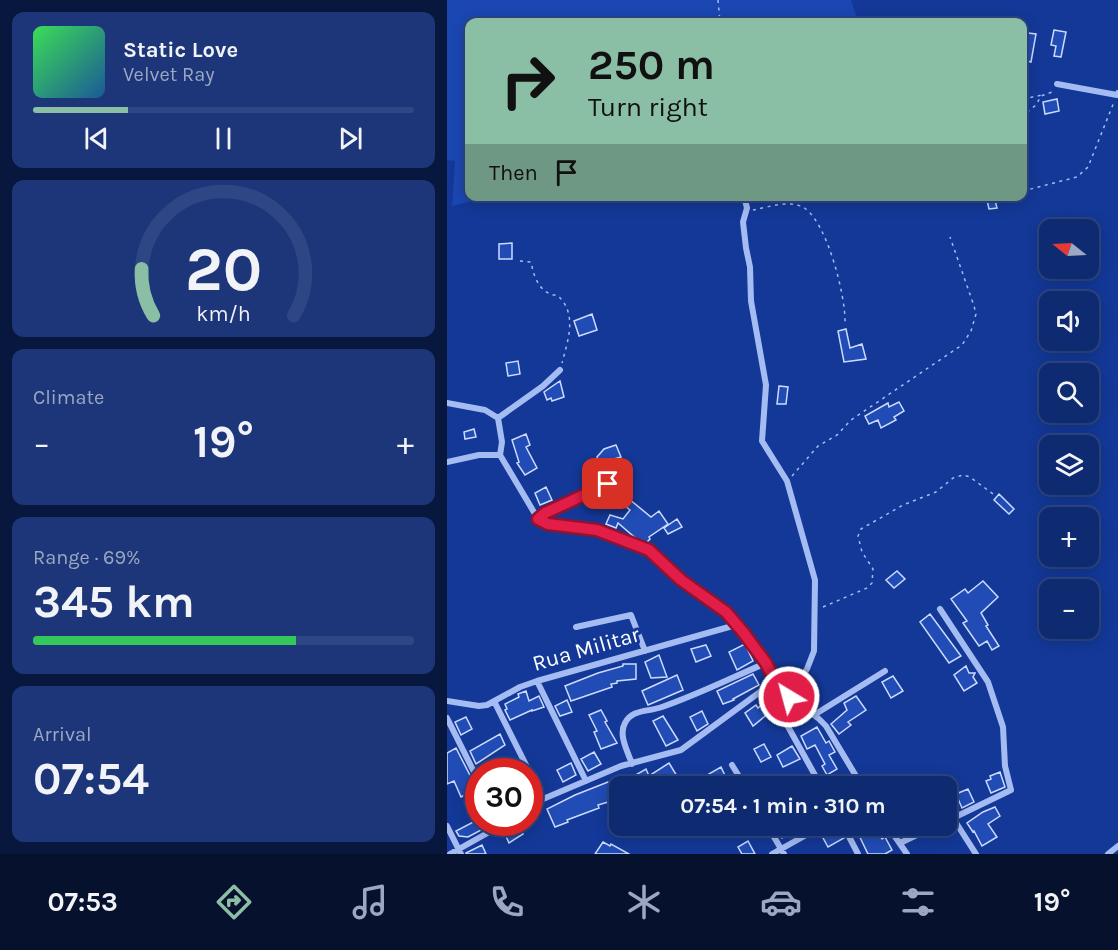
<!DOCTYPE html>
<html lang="en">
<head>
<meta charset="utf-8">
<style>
	:root { --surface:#0e2a71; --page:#1c3679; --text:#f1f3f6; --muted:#9ba7c3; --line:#2e4684; --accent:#8abfa5 }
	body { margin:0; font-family:Karla,sans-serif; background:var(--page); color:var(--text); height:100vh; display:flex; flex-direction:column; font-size:22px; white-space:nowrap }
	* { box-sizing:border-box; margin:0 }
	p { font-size:20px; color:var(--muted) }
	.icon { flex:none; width:33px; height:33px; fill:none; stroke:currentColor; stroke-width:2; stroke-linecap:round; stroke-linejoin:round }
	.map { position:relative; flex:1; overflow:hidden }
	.drawer { display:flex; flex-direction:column; gap:12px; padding:12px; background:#08173e; width:447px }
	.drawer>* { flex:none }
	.top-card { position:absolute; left:18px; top:18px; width:562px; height:183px; border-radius:12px; box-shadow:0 3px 15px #0003,0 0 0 2px var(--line); background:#8abfa5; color:#111; overflow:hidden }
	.needle { width:39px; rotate:288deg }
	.tools { position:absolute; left:592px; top:219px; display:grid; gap:12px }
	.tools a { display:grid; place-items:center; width:60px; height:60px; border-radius:12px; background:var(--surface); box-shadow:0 3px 15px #0003,0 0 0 2px var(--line); font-size:30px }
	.speed { position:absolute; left:18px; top:758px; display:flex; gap:12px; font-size:30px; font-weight:700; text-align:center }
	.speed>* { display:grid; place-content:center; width:78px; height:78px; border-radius:50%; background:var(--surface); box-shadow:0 3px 15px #0003,0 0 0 2px var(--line); line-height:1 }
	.speed .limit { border:9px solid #d22; background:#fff; color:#111 }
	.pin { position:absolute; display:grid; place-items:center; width:51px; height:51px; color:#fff; margin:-26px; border-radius:12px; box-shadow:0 3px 9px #0006 }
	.me { position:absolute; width:66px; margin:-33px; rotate:323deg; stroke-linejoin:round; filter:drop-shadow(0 0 4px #0008) }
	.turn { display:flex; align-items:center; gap:21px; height:126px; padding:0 24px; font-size:27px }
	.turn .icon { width:78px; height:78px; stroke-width:2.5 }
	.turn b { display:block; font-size:42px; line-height:51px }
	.then { display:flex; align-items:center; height:57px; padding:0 24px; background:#0003; gap:12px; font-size:22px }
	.big { font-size:45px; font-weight:700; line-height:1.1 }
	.drawer .card { flex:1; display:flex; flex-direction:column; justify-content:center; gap:9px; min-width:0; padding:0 21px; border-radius:12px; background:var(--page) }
	.drawer .dial { align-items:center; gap:0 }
	.dial svg { height:156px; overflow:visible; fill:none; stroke:var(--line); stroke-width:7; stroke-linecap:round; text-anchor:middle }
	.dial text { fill:var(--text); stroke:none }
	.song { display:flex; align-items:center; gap:18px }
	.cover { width:72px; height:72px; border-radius:9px; background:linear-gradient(135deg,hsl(130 70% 55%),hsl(210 70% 35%)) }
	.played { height:6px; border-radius:3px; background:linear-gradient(90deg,var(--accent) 25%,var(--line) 25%) }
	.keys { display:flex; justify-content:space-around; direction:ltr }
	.heat { display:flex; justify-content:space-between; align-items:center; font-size:33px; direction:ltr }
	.charge { height:9px; border-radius:4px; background:linear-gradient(90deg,#34c759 69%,var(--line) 0) }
	.trip { position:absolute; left:162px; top:776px; width:348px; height:60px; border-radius:12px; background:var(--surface); box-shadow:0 3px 15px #0003,0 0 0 2px var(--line); font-weight:700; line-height:60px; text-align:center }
	.dock { display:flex; height:96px; justify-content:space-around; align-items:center; background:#06112d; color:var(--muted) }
	.dock .icon { width:42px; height:42px }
	.dock .active { color:var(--accent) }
	.dock b { font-size:27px; color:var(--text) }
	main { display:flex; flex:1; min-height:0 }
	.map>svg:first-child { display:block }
</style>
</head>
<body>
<main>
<section class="drawer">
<div class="card">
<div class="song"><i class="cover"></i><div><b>Static Love</b><p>Velvet Ray</p></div></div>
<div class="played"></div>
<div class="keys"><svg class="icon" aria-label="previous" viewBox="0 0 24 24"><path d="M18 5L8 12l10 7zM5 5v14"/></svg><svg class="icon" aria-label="pause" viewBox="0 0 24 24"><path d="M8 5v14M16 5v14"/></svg><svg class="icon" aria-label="next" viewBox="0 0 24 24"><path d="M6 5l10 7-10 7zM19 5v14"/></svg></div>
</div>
<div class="card dial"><svg viewBox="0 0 100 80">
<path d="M14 69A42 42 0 1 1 86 69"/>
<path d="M14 69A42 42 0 0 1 8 45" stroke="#8abfa5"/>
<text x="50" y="56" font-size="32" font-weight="700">20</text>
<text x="50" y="72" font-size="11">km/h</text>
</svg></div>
<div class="card"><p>Climate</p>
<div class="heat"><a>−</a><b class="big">19°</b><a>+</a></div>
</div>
<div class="card"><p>Range · 69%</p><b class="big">345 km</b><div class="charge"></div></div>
<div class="card"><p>Arrival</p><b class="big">07:54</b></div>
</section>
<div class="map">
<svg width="671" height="854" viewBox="0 0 671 854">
	<rect width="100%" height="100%" fill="#133897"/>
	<path fill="#1b47b2" d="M0 0H404L410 17 370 22H22V196L41 197 5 206 8 161 0 160Z"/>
	<path fill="#214cb6" stroke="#ccdbfd" stroke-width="1.5" d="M607 30 619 32 614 57 607 56 609 46 604 45Z
		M581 33 589 34 584 62 576 60V40H580Z
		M610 99 612 111 598 114 596 102Z
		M539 196H547L550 208 542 209Z
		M65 243V259H52V244Z
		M145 314 150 330 132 336 127 321Z
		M399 329 403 348 415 344 419 359 397 362 391 331Z
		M71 361 73 374 61 376 59 363Z
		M113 381 117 397 105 401 104 398 100 400 97 392Z
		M332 386 341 387 339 404H330Z
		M452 402 457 411 447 417 449 420 434 428 431 420 422 424 418 416 441 403 442 407Z
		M27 429 29 437 18 439 17 432Z
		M79 434 83 445 79 447 90 468 78 475 70 463 72 462 65 440Z
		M169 445 174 457 163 460 167 471 157 475 150 457 157 449Z
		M99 487 105 500 93 505 88 493Z
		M552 494 567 509 562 514 547 500Z
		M182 499 204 517 212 511 221 524 202 537 203 539 199 543 192 541 171 523 169 528 159 524 163 515 176 519 183 510 177 505Z
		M230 519 235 527 221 534 217 528Z
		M450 571 458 579 447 588 439 580Z
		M536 581 551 597 534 613 541 625 539 626 552 646 545 650 540 641 532 646 516 623 520 621 504 599 518 589 521 593Z
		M483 614 514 656 502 663 473 622Z
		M298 644 306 661 290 670 282 652Z
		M259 645 264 656 249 662 244 649Z
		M212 655 220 677 204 678 198 662Z
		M176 664H189V679L170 681V683L164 684 165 687 124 701 118 686 151 673 176 666Z
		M519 666 522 673H528L526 677 530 683 517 691 507 675Z
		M306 674 312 685 286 699 287 700 276 704 270 691Z
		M230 675 236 690 201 705 195 691Z
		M446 676 456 691 444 698 435 682Z
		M79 691 82 701 92 696 97 707 85 711V710L63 720 58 710 60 709 58 704 72 697 71 694Z
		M327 694 334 703 306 726 298 713 309 705 311 708Z
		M409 696 419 710 401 722 404 725 392 734 384 724 400 710 397 703Z
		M120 700 125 712 113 716 108 706Z
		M154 710 160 721 158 722 170 743 154 749 147 732 150 731 142 715Z
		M255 711 261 724 250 731 243 717Z
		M216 716 231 740 219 746 206 721Z
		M19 717 25 729 14 735 8 722Z
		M370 727 379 743 382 741 388 752 382 755 390 769 380 775 375 766 378 764 368 745 360 749 354 736Z
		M53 734 58 745 29 764 23 751Z
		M317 744 324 757 314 762 307 749Z
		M345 746 353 759 336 767 330 755Z
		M9 748 30 789 14 797 7 781 0 784V753Z
		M147 752 154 764 141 771 134 759Z
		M124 763 129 775 116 782 110 770Z
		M222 763 230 776 201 786H172V794L167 797 168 800 151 805 152 808 120 820 121 822 108 827 100 809 128 795 161 782 162 784 178 775 180 780 199 769 202 776Z
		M274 767 283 786H265L260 775Z
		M553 772 558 787 544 793 539 781 544 779 543 776Z
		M323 777 328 786H308Z
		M521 789 527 802 515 808 509 794Z
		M548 807 553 816 541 824 550 837 535 846 527 831 526 832 520 823 536 812Z
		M32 819V822H49L21 837 12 836 9 831Z
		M71 825 76 834 62 843 57 832Z
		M334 825H357L335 838 330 828Z
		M407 825H427L435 839 438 837 445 850 438 854H421Z
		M391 827 397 838 381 847 375 836Z
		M301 841 308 854H295L291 847Z
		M156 842 163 846 164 844 182 854H148Z
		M35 845 39 854H19V853Z"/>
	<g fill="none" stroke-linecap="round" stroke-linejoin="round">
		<path stroke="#a5bcf3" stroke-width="1.5" stroke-dasharray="3 4.5" stroke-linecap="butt" d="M271 0 273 22
			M576 99 595 95
			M576 134 579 113 589 105 594 96 608 91
			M576 191 630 177 641 167 667 102
			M306 210C321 207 342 200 356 207 380 221 399 297 398 323
			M73 261 84 262C87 277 91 289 105 295H110C131 313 121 340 115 363
			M345 476 371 446 390 435 404 420 515 345 524 331 529 314 527 306 503 237
			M376 607 420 588 425 583 426 569 415 552 411 536 414 529 456 505 489 492 506 478 516 475 523 477 546 494"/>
		<path stroke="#a5bcf3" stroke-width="4" d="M91 519 98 513 161 484"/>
		<path stroke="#a5bcf3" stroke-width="6" d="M610 84 670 95 671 93
			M297 196 300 208 296 222 299 248 303 267 304 301 319 385 315 441 340 481 368 580 367 651 360 669 342 697
			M0 403 38 410 51 418 55 442 53 455
			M51 418 96 386 113 370
			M53 455 91 519 101 524 150 530 202 550 234 580 279 612 296 632 319 663 328 681 342 697 371 718 379 726 415 786
			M0 462 32 455H53
			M493 609 541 682 556 727 558 766 564 790 500 821
			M129 627 184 615 198 651
			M90 681 139 781
			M0 701 32 706 40 705 73 687 90 681 289 625
			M47 701 82 771
			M367 715 438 671
			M0 718 32 782
			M339 723 374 786
			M185 764C181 752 171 735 178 723 185 709 201 712 215 707 250 695 284 678 319 663
			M285 765 298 786
			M82 772 96 799
			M82 807 96 799 174 766 234 750 328 681
			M506 818 529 854
			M320 825 337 854
			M396 825 411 854
			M440 825 460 854
			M0 826 14 854
			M453 843 491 825
			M3 854 60 822
			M325 854 377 825
			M661 854 671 846"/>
	</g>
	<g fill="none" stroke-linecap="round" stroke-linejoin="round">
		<g stroke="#92132f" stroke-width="15">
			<path id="route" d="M161 484 98 513 91 519 101 524 150 530 202 550 234 580 279 612 296 632 319 663 328 681 342 697"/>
		</g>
		<use href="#route" stroke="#e11d48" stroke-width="10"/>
	</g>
	<g text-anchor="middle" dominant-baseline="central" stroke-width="6" stroke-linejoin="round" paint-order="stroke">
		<g font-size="22" fill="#fff" stroke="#133897">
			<text transform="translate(139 649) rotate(-16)">Rua Militar</text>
		</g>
	</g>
</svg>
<div class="tools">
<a><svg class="needle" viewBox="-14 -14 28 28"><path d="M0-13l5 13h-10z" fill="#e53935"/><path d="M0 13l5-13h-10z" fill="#9ba7c3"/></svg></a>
<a><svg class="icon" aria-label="sound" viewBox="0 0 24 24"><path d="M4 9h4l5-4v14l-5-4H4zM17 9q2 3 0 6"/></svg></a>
<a><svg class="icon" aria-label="search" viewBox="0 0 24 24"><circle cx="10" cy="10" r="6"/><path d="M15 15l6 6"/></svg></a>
<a><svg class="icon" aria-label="layers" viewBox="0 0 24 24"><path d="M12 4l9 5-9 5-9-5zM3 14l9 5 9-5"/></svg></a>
<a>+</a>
<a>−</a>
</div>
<div class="speed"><div class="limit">30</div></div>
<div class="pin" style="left:161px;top:484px;background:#d93025"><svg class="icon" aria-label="arrive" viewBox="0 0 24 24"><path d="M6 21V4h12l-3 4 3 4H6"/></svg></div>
<svg class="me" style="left:342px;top:697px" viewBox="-20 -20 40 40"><circle r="17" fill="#e11d48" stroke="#fff" stroke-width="3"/><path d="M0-11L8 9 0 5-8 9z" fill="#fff"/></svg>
<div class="trip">07:54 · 1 min · 310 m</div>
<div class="top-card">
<div class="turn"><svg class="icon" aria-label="right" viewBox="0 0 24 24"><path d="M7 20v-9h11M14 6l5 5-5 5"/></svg><div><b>250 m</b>Turn right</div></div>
<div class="then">Then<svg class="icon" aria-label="arrive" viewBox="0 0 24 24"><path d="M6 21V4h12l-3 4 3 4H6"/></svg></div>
</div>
</div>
</main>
<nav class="dock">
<b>07:53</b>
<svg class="icon active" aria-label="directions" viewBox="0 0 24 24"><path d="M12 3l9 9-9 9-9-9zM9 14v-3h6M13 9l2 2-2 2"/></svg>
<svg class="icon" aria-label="music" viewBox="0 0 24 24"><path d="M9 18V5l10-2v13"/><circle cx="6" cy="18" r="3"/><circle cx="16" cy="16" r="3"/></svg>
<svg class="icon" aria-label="phone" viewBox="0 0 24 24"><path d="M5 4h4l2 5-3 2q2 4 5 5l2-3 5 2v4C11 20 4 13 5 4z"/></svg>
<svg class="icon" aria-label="climate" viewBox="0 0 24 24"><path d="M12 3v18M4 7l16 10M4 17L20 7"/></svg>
<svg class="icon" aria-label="car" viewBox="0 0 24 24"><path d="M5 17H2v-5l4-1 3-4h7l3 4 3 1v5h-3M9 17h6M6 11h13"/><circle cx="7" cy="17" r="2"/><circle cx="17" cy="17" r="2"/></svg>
<svg class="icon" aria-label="filters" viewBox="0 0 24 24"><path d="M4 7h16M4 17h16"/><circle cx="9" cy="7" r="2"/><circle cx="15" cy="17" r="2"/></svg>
<b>19°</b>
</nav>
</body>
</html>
